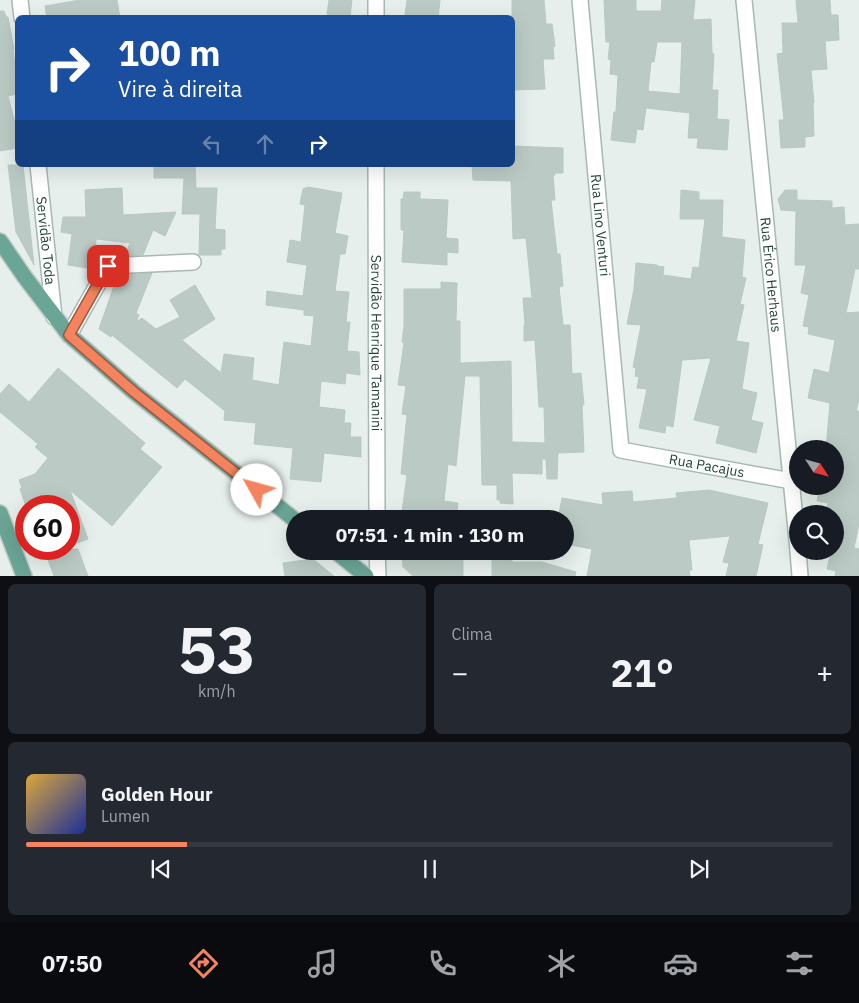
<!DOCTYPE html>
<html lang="pt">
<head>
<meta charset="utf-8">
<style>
	:root { --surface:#171b24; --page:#242831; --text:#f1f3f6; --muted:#9ea1a6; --line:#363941; --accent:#f4845f }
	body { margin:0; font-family:"IBM Plex Sans",sans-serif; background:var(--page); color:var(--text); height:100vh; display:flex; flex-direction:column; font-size:19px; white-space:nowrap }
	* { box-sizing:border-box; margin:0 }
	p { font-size:16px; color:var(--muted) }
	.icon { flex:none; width:28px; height:28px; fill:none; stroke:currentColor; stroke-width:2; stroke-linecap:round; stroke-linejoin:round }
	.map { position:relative; height:576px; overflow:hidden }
	.drawer { display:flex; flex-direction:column; gap:8px; padding:8px; background:#0d0f14; flex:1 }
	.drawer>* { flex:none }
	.banner { position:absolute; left:15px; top:15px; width:500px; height:152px; border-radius:8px; box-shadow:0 5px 20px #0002; background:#1a4fa0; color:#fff; overflow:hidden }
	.needle { width:32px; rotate:126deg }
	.fabs { position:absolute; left:789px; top:440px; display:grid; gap:10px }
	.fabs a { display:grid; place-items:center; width:55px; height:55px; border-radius:50%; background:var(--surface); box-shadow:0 5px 20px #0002; font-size:25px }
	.speed { position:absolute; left:15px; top:495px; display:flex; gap:10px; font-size:25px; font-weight:700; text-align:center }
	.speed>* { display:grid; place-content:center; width:65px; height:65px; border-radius:50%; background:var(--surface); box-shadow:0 5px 20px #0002; line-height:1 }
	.speed .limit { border:8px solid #d22; background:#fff; color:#111 }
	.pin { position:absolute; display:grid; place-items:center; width:42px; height:42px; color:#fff; margin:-21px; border-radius:10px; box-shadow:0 2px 8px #0006 }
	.me { position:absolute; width:55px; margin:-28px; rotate:308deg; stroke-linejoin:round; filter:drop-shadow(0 0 4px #0008) }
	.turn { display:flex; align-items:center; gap:18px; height:105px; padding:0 20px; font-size:22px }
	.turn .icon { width:65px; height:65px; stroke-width:2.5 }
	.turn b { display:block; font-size:35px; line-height:42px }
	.lanes { display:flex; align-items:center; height:48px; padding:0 20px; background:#0003; justify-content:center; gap:25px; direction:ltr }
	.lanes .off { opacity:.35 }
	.big { font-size:38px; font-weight:800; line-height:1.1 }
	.drawer .tile { flex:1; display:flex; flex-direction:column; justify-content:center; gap:8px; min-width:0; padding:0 18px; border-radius:8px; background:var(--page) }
	.drawer .dial { align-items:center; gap:0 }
	.dial b { font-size:65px; line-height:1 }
	.song { display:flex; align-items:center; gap:15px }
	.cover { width:60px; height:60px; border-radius:8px; background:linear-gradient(135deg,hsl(40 70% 55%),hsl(230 70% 35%)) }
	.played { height:5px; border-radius:2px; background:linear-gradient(90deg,var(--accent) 20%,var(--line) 20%) }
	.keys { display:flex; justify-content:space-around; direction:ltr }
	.heat { display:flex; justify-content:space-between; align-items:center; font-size:28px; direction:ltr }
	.drawer .tiles { flex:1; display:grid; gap:8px; grid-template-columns:1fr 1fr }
	.tile:last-child { grid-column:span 2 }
	.trip { position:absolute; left:286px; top:510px; width:288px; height:50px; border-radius:25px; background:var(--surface); box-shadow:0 5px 20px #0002; font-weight:800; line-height:50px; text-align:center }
	.tab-bar { display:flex; height:80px; justify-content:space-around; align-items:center; background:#090b0e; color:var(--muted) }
	.tab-bar .icon { width:35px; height:35px }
	.tab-bar .active { color:var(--accent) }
	.tab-bar b { font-size:22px; color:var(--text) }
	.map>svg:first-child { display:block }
</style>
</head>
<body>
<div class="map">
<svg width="859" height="576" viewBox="0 0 859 576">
	<rect width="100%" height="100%" fill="#e6efeb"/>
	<path fill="#bbcac4" stroke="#b8c9c2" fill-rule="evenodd" d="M80 0H117L120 18H47L45 6Z
		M329 0H352L350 17 327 14Z
		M407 0H440L438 18 405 15Z
		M512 0H544L546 24H552L555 46 553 47 554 59H543L545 89 512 90V62H516L512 30Z
		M604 0H636V11H661L662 0H695L693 20 711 19 712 53 714 54 712 90H718L717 119 729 120 727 150 697 148 698 138H688L690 113 646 108 643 130 637 129 635 143 611 140 614 112H616L618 75 610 74 611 60 608 59 610 42H606ZM657 42H682L680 94 648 91 651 62H654Z
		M796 0H830L831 15H838L839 40 825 41 827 69 811 70 814 103H813L814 136 805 137V147L781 148 779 120H784L777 54 783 53 782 23H798Z
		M0 11H4L6 17H8L14 49H13L17 83H15L17 94 8 96 18 135V148L0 151Z
		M512 146 563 148V173H555V175H553L555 200H551L557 254H560L563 286 559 287 563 325H570L572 374 581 373 584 405H582L584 452 558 453 557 479H547L546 459H542V474L512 473 513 504 500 503V500H497V485H482L480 376H465L456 466 448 464 444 501 458 503 456 519H401L407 475 401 474 407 415 402 414 406 386 398 385 404 343 402 342 404 326V289H441V282L457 283 456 321H460V363L511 361 512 442 545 443 544 407H539L535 340 524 341V325H525L523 298H532L526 238 513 239 511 181 473 180 472 165H512Z
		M8 165H23L34 265 16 232Z
		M154 165H195L196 188H217L215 229 225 230V249H221V255H199L200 214H182L184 178H154Z
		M308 187 342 193 335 233 348 236 345 254H340L335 291 349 292 346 322H350L347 351 359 352 360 375 346 373 345 384 321 381 319 407 345 410 344 423H351L350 437H361V457L324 453 321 482 290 479 293 448 254 444 256 423 224 420 225 411 185 379 177 388 112 335 111 337 99 329 115 283 121 275 152 273 136 313 139 315 136 322 142 318 156 329 180 317 170 300 195 285 215 319 182 340 221 373 224 354 254 358 252 380 279 385 284 342 311 346 314 316 304 315V310L266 305 267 291 303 296 307 265 287 262 290 240 301 242 305 205 300 204 303 189Z
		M122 188 123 215 176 212 165 236 153 230 143 255 125 256 130 243 96 239 94 269 68 265 72 234 61 232 63 217H86L85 190Z
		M681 190 699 192V200H723L722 237 745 240 742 277 746 278 740 304 744 305 736 341 749 343 742 389 757 393 751 420 763 423 756 453 716 443 720 426 694 420 711 358 682 360 673 427 666 425 665 433 639 428 647 389 637 388 639 377 635 376 636 368 633 367 641 325 627 324 634 289 636 263 657 265V266L664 267 663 275 691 279 693 267 699 268 705 219H680Z
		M785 190H797V200L832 201V208L844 207 845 225 859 224V269H855L846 313 859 312V399L856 411H859V524L854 548 859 549V576H835L836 571 827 569 831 551H835V514H825L828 503 817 501 820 486H835V449H826L830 403 808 398 814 369 829 373 835 340 808 334 809 327 803 326 809 295 801 293 806 265H795L796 211 781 210 778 199Z
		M404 192H420V199L448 200 446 238 458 239V253L447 252V265L402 262 404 230H401V199H403Z
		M58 368 145 443 140 449 162 467 112 526 70 490 88 539 69 546V506H26L20 489 22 488 19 480 35 474 48 458 35 447 38 444 0 412V394L9 384 29 402Z
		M709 490 768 503 758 544 763 545 756 576H726L729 563 723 562 730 536 689 540 692 570H689L690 576H587L592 549 565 544V519H558L562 498 603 505 602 493 632 491 633 502 677 498 676 493Z
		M44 549H78L88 576H54Z
		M402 551H463V576H413L403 567Z
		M492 551H506L512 553V562H542L576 572 575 576H492Z
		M313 559 334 576H285L283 563Z"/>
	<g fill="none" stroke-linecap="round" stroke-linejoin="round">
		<g stroke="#a8b8b2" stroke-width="18">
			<g id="minor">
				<path d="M20 0 22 18"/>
				<path d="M376 0V18"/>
				<path id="s1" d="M580 0 621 450 791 481"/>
				<path id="s2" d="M744 0 798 550"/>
				<path id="s3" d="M38 165 54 317"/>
				<path id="s4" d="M376 165 377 519"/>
				<path d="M69 335 108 266 193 262"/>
				<path d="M377 551 378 576"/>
				<path d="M798 551 800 576"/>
			</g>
		</g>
		<g stroke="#c2cac8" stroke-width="18">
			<path id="primary" d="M0 241 24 276 69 335 134 392 295 520
				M0 513 24 576
				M335 551 366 576"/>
		</g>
		<use href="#minor" stroke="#fff" stroke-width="15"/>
		<use href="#primary" stroke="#6aa596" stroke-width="15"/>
	</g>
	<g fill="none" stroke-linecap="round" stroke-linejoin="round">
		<g stroke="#9f563e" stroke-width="12">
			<path id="route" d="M108 266 69 335 134 392 257 490"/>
		</g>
		<use href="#route" stroke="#f4845f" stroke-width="9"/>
	</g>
	<g text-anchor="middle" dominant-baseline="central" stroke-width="4.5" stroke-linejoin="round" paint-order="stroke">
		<g font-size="14" fill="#24423a" stroke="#f7fbf9">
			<text stroke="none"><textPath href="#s1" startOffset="226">Rua Lino Venturi</textPath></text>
			<text stroke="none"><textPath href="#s3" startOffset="76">Servidão Toda</textPath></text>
			<text stroke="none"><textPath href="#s2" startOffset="276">Rua Érico Herhaus</textPath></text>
			<text stroke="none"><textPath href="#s4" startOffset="178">Servidão Henrique Tamanini</textPath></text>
			<text stroke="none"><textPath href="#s1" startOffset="539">Rua Pacajus</textPath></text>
		</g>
	</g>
</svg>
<div class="fabs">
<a><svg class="needle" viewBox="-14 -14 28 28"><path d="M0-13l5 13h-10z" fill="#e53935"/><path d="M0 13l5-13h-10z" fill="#9ea1a6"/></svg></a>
<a><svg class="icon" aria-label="search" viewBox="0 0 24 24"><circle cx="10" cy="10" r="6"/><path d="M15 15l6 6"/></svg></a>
</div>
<div class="speed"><div class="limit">60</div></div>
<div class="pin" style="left:108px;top:266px;background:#d93025"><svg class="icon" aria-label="arrive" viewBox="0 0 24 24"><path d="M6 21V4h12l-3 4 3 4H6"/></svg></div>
<svg class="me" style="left:257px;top:490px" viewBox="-20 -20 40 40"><circle r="19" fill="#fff"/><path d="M0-13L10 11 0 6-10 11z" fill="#f4845f"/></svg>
<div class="trip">07:51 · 1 min · 130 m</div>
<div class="banner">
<div class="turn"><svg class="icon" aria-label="right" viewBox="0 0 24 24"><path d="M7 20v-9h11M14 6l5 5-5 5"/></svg><div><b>100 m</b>Vire à direita</div></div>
<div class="lanes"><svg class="icon off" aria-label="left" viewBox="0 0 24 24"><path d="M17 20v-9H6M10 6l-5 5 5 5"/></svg><svg class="icon off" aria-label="ahead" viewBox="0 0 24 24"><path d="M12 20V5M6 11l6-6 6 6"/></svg><svg class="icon" aria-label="right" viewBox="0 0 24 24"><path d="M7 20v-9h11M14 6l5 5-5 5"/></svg></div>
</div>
</div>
<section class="drawer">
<div class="tiles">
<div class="tile dial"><b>53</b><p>km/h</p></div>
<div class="tile"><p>Clima</p>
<div class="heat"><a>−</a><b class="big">21°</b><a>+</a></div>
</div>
<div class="tile">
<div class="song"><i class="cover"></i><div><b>Golden Hour</b><p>Lumen</p></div></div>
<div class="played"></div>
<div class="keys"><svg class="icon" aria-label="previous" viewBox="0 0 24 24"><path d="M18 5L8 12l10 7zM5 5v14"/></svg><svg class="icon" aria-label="pause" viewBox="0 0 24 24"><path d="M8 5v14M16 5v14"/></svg><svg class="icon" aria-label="next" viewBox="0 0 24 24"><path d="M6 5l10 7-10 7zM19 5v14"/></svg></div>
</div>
</div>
</section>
<nav class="tab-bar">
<b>07:50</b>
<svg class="icon active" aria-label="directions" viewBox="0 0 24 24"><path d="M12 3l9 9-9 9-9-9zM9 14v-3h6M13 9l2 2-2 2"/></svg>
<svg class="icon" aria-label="music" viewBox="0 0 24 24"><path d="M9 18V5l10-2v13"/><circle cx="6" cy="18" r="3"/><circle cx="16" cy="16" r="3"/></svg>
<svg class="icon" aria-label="phone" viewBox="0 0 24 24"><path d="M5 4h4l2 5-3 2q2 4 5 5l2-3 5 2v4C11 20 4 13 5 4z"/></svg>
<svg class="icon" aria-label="climate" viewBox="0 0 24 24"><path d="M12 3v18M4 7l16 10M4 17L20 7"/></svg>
<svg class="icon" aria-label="car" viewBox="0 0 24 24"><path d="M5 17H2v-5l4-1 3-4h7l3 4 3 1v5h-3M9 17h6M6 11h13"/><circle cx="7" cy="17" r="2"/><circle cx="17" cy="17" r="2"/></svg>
<svg class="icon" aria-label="filters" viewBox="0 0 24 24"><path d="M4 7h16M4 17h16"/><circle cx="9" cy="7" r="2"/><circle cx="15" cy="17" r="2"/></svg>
</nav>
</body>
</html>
